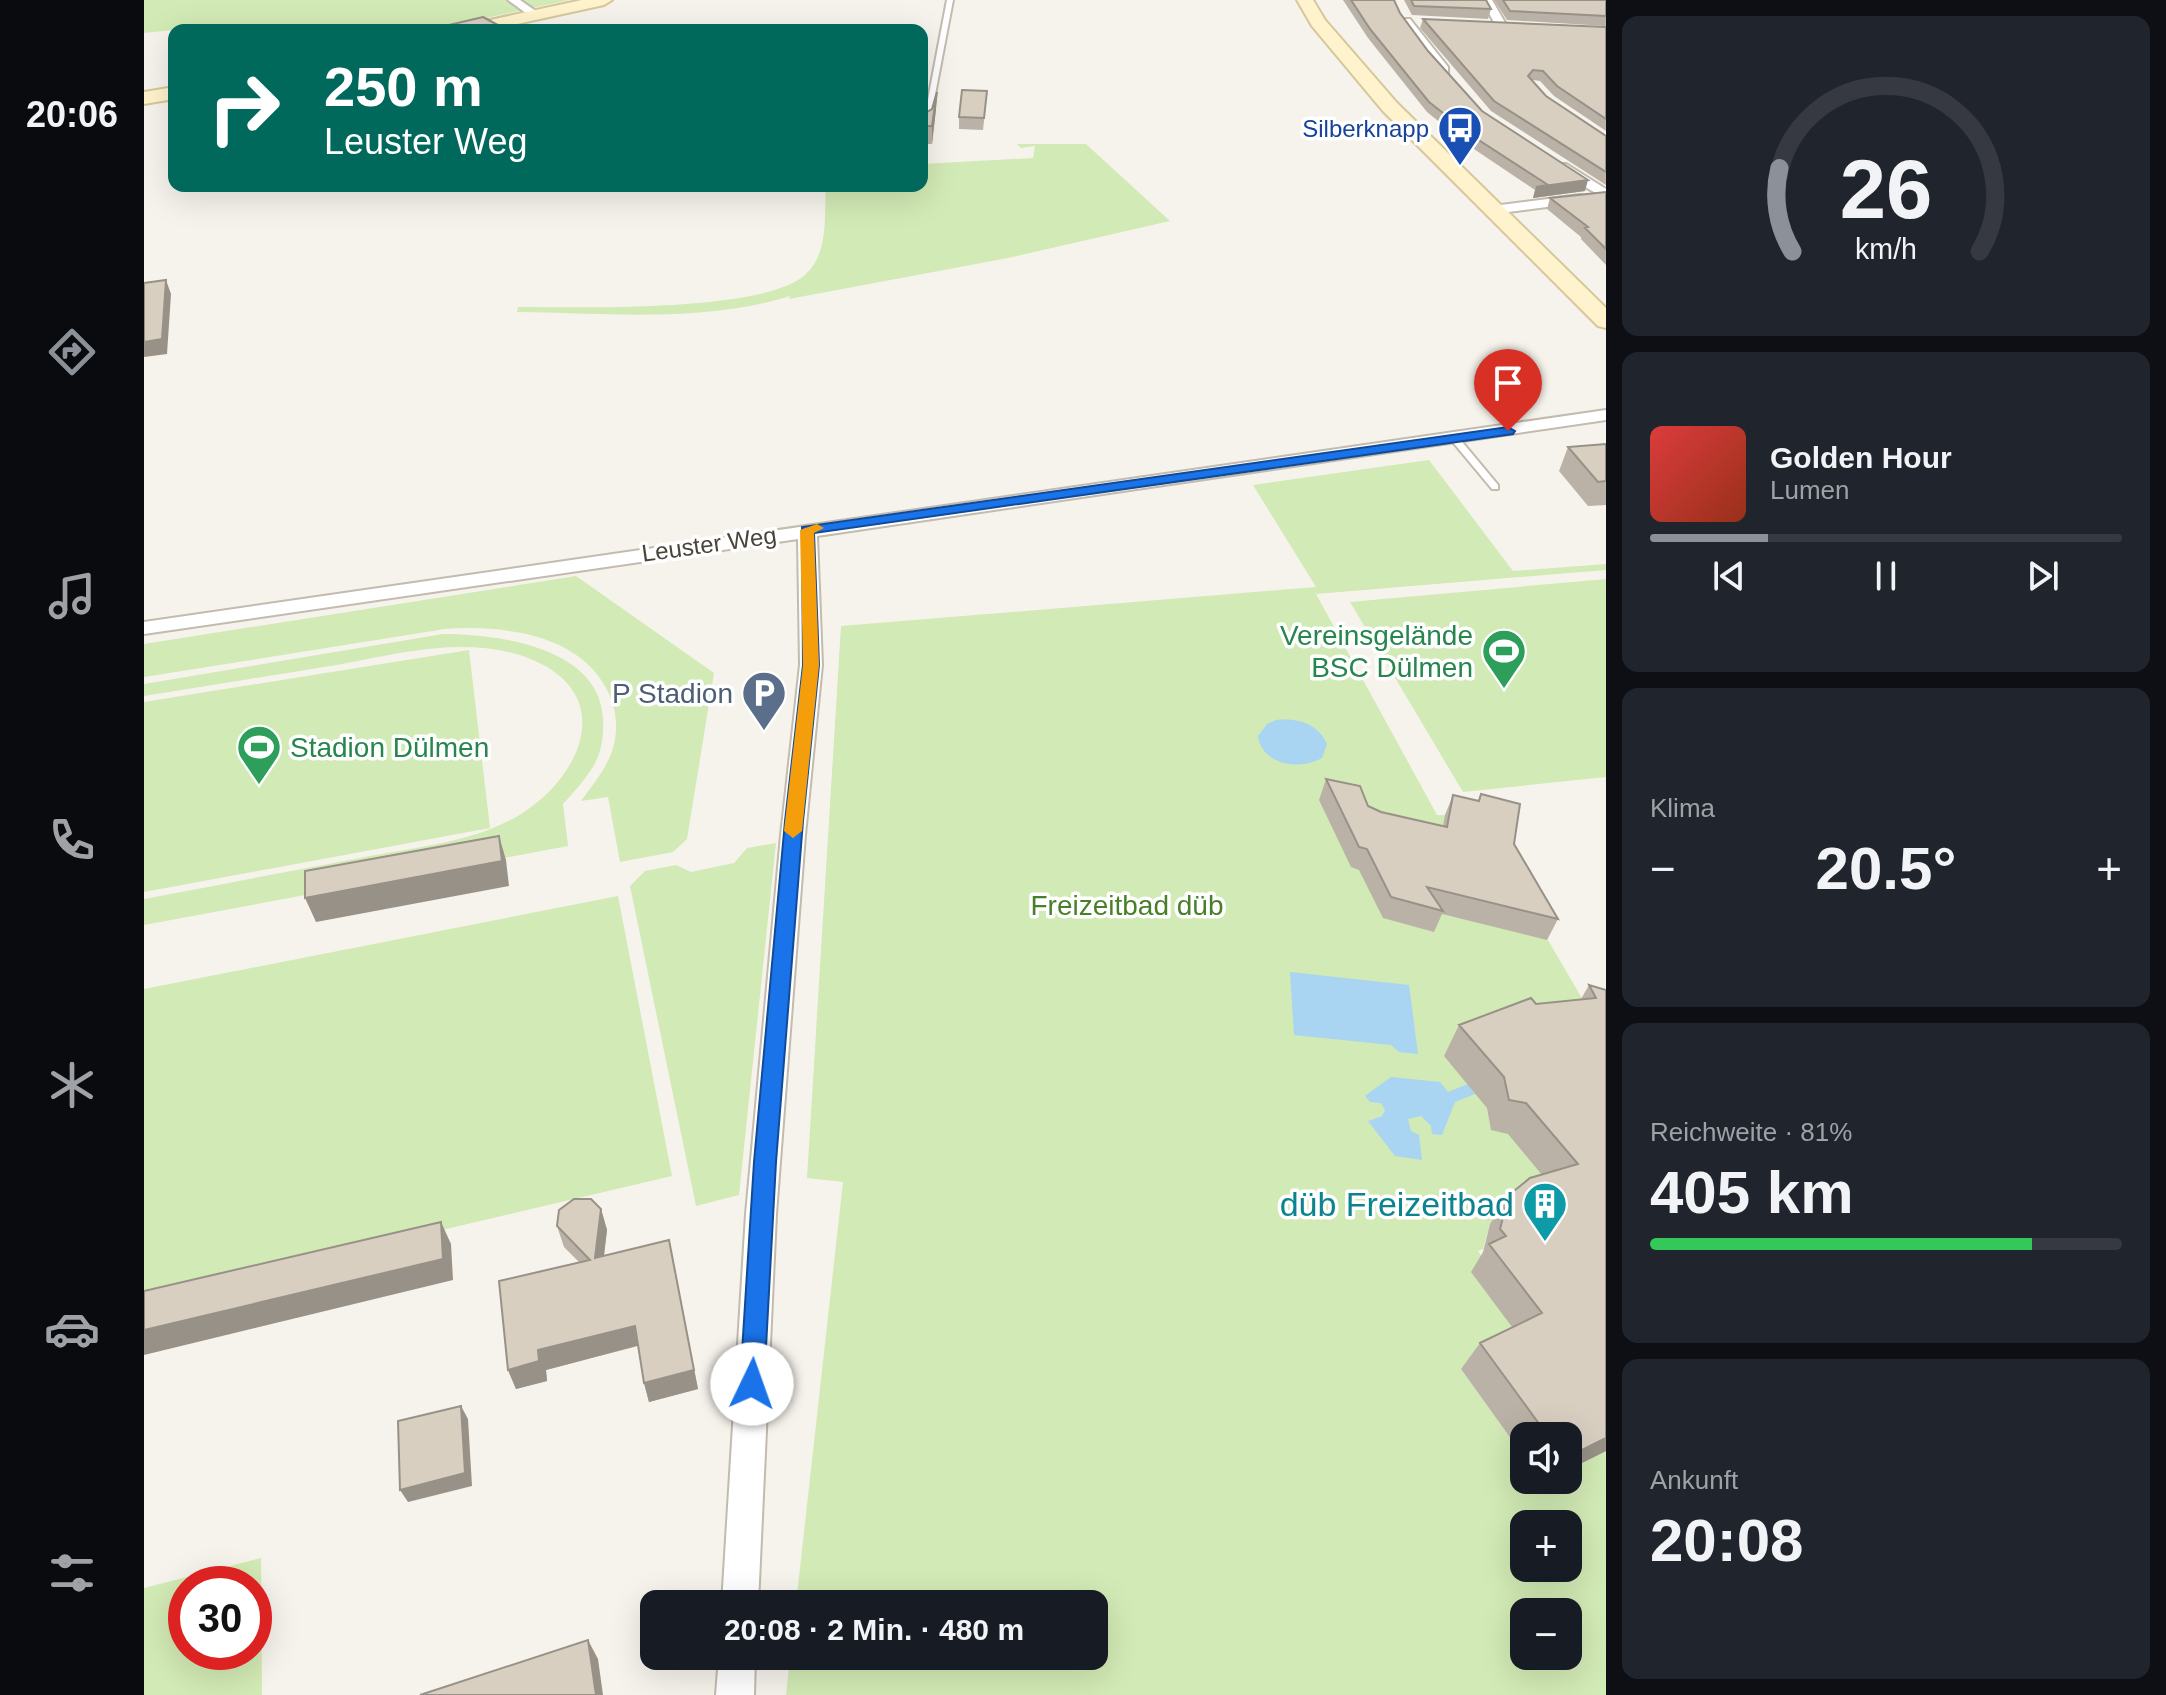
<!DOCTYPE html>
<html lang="de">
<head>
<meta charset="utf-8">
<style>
	:root { --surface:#171b24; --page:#20242c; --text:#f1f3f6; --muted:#9ea1a6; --line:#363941; --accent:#8c9099 }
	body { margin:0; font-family:Arial,sans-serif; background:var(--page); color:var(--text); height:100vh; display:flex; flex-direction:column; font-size:30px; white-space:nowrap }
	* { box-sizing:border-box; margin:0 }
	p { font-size:26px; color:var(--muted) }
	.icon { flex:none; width:44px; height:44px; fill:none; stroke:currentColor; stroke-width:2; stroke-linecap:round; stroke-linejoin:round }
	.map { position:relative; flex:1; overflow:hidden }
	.drawer { display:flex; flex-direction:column; gap:16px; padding:16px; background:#0d0f14; width:560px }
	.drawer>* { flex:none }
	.hud { position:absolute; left:24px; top:24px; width:760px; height:168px; border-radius:16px; box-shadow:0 8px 32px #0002; background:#00695c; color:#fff; overflow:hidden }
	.tools { position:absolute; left:1366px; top:1422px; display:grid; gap:16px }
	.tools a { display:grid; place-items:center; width:72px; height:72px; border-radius:16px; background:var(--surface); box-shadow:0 8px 32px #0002; font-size:40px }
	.speed { position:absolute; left:24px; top:1566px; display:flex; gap:16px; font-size:40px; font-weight:700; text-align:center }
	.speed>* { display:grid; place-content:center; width:104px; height:104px; border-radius:50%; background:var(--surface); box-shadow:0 8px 32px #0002; line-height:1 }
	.speed .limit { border:12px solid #d22; background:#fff; color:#111 }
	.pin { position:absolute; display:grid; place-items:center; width:68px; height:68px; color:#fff; margin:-82px -34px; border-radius:50% 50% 50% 0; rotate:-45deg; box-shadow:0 0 8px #0007 }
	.pin .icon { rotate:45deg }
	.me { position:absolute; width:88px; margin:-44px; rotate:3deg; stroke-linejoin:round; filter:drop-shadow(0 0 6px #0008) }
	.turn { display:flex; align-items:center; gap:28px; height:168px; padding:0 24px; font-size:36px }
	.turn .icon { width:104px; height:104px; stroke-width:2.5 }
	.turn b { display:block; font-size:56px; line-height:68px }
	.big { font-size:60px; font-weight:700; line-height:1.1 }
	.drawer .widget { flex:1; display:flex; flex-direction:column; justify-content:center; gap:12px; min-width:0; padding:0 28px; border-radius:16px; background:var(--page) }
	.drawer .dial { align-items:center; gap:0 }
	.dial svg { height:208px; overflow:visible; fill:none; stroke:var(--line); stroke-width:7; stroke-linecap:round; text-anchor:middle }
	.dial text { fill:var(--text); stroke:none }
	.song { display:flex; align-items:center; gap:24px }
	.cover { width:96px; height:96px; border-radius:12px; background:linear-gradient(135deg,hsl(0 70% 55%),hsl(10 70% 35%)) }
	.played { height:8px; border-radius:4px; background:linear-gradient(90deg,var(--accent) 25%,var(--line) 25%) }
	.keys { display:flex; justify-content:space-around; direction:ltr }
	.heat { display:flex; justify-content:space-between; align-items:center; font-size:44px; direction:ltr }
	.charge { height:12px; border-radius:6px; background:linear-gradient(90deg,#34c759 81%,var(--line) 0) }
	.trip { position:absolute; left:496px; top:1590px; width:468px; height:80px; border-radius:16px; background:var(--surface); box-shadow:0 8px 32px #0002; font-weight:700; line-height:80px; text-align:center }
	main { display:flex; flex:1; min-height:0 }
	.tab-bar { display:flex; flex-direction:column; width:144px; justify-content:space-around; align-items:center; background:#090b0e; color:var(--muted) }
	.tab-bar .icon { width:56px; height:56px }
	.tab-bar .current { color:var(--accent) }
	.tab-bar b { font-size:36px; color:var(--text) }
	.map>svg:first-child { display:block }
</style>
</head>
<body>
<main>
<nav class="tab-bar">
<b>20:06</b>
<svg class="icon current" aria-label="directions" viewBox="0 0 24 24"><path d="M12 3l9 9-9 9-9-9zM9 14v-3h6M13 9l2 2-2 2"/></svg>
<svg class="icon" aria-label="music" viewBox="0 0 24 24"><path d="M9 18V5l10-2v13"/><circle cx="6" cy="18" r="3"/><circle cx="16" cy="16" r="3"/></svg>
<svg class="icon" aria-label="phone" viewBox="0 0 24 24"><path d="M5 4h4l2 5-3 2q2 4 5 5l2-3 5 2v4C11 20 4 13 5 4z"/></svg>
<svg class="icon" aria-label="climate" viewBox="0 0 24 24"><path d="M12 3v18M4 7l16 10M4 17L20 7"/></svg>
<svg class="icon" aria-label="car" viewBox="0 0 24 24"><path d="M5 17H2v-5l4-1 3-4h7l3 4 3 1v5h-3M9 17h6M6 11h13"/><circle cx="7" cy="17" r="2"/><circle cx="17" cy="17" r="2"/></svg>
<svg class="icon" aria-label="filters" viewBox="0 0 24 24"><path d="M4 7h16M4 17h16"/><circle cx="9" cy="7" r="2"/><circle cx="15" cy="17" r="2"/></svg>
</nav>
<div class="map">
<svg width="1462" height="1695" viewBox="0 0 1462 1695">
	<rect width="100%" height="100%" fill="#f6f3ec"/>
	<path fill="#d2eab5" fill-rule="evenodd" d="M0 0H426L285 30H30L0 33Z
		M873 144H942L1026 221 864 258 645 299 646 296C559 323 462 313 373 312L374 307C432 307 625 313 663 273 685 251 680 215 682 186H778V164L889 158 891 146 877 148Z
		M1285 460 1369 571 1462 564V570L1172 594 1293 815H1301L1363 870 1453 1024 1462 1195 1346 1224 1339 1249 1334 1251 1343 1264 1377 1340 1317 1369 1380 1457V1480H1424V1470L1462 1451V1695H642L646 1656H950V1604H652L699 1182 663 1178 697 626 1172 587 1109 485ZM1380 1524H1424V1568H1380ZM1380 1612H1424V1656H1380Z
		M432 576 570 673 543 839 529 852 476 862 464 797 437 801C449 784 463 768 469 748 475 728 472 706 462 688 433 633 356 625 301 629L0 677V644Z
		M1462 579V777L1319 792 1206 602Z
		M299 634C353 634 455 647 459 718 460 733 458 751 450 765 442 779 430 792 419 804L424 846 0 925V899C74 885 147 871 221 857 271 847 326 843 372 817 435 781 475 697 389 660 323 632 247 656 180 667 120 677 60 686 0 696V684Z
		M325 650 346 828 0 892V702Z
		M632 843 595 1195 552 1206 486 886 501 871 532 865 547 872 590 863 603 848Z
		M474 896 528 1176 0 1300V989Z
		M117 1558 118 1695H0V1588ZM42 1584H110V1652H42Z"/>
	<path fill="#a9d4f2" d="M1132 720C1153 718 1174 723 1183 744L1178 758C1156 771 1118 765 1114 736L1123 724Z
		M1146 972 1265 985 1274 1054 1255 1052 1247 1045 1150 1035Z
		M1247 1077 1296 1082 1304 1092 1324 1084 1331 1094 1311 1102 1298 1135 1288 1134 1287 1126 1277 1116 1264 1119 1267 1131 1275 1135 1278 1160 1251 1156 1224 1121 1238 1116 1241 1110 1237 1103 1226 1102 1221 1096Z"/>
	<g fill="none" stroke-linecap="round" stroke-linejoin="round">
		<g stroke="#c2bbae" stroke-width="4">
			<path id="lane" d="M803 0H809L785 126 782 128 779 126Z
				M1311 436 1314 437 1354 485V489H1348L1308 441V437Z"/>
		</g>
		<g stroke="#c2bbae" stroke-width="4">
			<path id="street" d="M364 0H376L396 14 386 16Z
				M1338 0H1348L1363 26 1361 28H1353Z
				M1258 19H1266L1304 67V73H1296L1258 23Z
				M1412 164H1422L1462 189V199L1412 170Z
				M1436 195 1441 196V202L1349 214 1342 210 1349 206Z
				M1462 410V420L673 536 678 665 661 835 632 1214 614 1604H578L602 1214 637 835 656 665 654 539 0 634V622Z
				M575 1656H611L610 1695H572Z"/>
		</g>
		<g stroke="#d6c79b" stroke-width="4">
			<path id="secondary" d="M438 0H468L460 5 346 30H315L323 25Z
				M1153 0H1169L1181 20 1253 103 1462 308V328L1454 326 1239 111 1168 26Z
				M30 87V99L0 104V92Z"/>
		</g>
		<use href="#lane" fill="#fff" fill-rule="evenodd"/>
		<use href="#street" fill="#fff" fill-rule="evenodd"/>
		<use href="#secondary" fill="#fff3cd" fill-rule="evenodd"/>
	</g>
	<path fill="#bab2a6" d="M1199 0H1250L1256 13 1284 51 1338 111 1441 191 1389 198 1391 190 1324 145 1283 112 1224 38Z
		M1260 0H1342L1347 9 1344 19 1268 15Z
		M1350 0H1462V26L1363 20Z
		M1279 19 1462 27V131L1410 96 1396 81 1388 80 1402 96 1462 136V185L1347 111 1276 28Z
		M778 91 779 111 781 113 788 109 793 92 792 109 788 144H778Z
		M842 103 839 130 815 129V117Z
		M1462 192V265L1437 239V237L1403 209 1406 198Z
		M1462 444V505L1444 506 1415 471 1424 447Z
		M1182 779 1224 806 1237 812 1299 826 1301 815 1309 795 1334 801 1337 794 1370 844 1414 919 1403 940 1298 914 1290 932 1239 918 1215 870 1207 867 1175 800Z
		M1445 985 1462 990V1451L1424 1470V1436H1380V1457L1317 1369 1336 1343 1368 1327 1327 1272 1339 1252 1346 1224 1365 1195 1398 1175 1364 1134 1347 1130 1343 1108 1300 1056 1315 1025 1437 999Z
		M457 1209 463 1230 460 1256 529 1261 554 1389 505 1402 500 1383 494 1346 402 1370 403 1381 372 1389 364 1370 435 1262 420 1247 413 1226Z"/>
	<path fill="#979187" d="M793 92 792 109 788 144V126Z
		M1444 180 1441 191 1389 198 1392 187Z
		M22 280 27 294 23 354 0 357V342Z
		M355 836 362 860 365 886 172 922 161 898Z
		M457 1209 463 1230 457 1279 451 1258Z
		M297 1222 307 1244 309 1280 0 1355V1330Z
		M529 1261 554 1389 505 1402 500 1383Z
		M491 1326 496 1345 402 1370 403 1381 372 1389 364 1370 394 1350Z
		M317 1406 324 1419 328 1486 264 1502 256 1490Z
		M1462 1438V1451L1424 1470V1457Z
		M444 1640 454 1659 459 1695H452Z"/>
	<path fill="#d8cfc1" stroke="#979187" stroke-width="2" d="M1207 0H1250L1256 13 1284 51 1338 111 1444 180 1392 187 1404 185 1327 135 1285 102 1226 29Z
		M1267 0H1342L1347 9 1270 6Z
		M1359 0H1462V16L1366 11Z
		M339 17 363 30H297L292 28Z
		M1279 19 1462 27V119L1413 86 1399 71 1389 70 1384 76 1402 96 1462 136V172L1350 101Z
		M818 90 843 91 840 118 815 117Z
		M793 92 788 126H778V110L781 113 788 109Z
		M1462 192V249L1441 228 1444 227 1406 198Z
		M22 280 18 339 0 342V283Z
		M1462 444V481L1454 482 1424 447Z
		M1182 779 1216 786 1224 806 1237 812 1303 827 1309 795 1335 801 1337 794 1376 804 1370 844 1414 919 1283 887 1299 911 1247 897 1223 849 1215 847Z
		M355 836 358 861 161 898V871Z
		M1445 985 1462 990V1438L1424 1457V1436H1404L1336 1343 1398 1313 1345 1244 1362 1236 1356 1229 1365 1195 1386 1178 1434 1164 1382 1103 1365 1100 1360 1077 1315 1025 1387 998 1392 1004 1452 998Z
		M430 1199H447L457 1209 451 1258 525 1240 550 1370 500 1383 491 1326 394 1350 395 1361 364 1370 355 1281 446 1260 413 1226 415 1210Z
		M297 1222 299 1259 0 1330V1291Z
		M317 1406 321 1473 256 1490 254 1421Z
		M444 1640 452 1695H276Z"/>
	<path fill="#1a73e8" stroke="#114b97" stroke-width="2" d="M1364 427 1371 431 1369 434 670 533 675 665 659 821 632 1162 620 1384 617 1393 608 1396 599 1393 596 1384 610 1162 641 821 659 665 658 527Z"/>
	<path fill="#f59e0b" d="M673 524 680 528 670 533 675 665 658 831 649 838 640 831 659 665 656 530Z"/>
	<defs>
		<g id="bus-pin" transform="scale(2.3)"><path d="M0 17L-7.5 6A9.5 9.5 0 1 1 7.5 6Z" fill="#1a4fb4" stroke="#fff"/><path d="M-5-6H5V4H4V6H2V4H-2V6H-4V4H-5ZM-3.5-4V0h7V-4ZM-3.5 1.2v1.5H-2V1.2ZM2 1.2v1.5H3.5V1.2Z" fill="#fff"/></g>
		<g id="stadium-pin" transform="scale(2.3)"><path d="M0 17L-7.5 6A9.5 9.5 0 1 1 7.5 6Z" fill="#2e9e5b" stroke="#fff"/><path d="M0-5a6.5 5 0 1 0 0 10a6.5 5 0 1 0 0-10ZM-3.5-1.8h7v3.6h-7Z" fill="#fff"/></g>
		<g id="parking-pin" transform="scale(2.3)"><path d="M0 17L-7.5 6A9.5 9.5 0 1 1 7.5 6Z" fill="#5c6f8a" stroke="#fff"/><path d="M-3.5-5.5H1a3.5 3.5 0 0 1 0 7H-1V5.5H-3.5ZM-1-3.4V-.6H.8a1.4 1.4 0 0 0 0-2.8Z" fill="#fff"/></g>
		<g id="building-pin" transform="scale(2.3)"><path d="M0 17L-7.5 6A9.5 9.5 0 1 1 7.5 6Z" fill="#0f9aa8" stroke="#fff"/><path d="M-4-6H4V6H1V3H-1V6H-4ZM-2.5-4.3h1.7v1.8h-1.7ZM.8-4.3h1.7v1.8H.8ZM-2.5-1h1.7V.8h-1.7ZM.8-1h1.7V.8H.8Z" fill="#fff"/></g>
	</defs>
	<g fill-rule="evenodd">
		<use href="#bus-pin" x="1316" y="128"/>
		<use href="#stadium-pin" x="1360" y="651"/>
		<use href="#parking-pin" x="620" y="693"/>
		<use href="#stadium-pin" x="115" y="747"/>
		<use href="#building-pin" x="1401" y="1204"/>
	</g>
	<g text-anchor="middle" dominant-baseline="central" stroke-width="7" stroke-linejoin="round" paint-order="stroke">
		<g font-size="24" fill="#164399" stroke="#fff" text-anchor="end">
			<text x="1285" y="128">Silberknapp</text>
		</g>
		<g font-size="24" fill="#4b4439" stroke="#fff">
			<text transform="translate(565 544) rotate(-8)">Leuster Weg</text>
		</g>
		<g font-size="28" fill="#27864d" stroke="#fff" text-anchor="end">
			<text x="1329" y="635">Vereinsgelände<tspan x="1329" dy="32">BSC Dülmen</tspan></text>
			<text x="146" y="747" text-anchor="start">Stadion Dülmen</text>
		</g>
		<g font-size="28" fill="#4e5e75" stroke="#fff" text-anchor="end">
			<text x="589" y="693">P Stadion</text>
		</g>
		<g font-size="28" fill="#4a7f2a" stroke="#fff">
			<text x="983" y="905">Freizeitbad düb</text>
		</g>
		<g font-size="34" fill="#0d838f" stroke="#fff" text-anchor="end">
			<text x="1370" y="1204">düb Freizeitbad</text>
		</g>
	</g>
</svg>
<div class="tools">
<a><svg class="icon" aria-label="sound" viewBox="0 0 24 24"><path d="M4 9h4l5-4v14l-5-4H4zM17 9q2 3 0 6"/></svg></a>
<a>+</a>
<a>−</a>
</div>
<div class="speed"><div class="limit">30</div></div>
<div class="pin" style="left:1364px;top:431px;background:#d93025"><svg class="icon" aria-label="arrive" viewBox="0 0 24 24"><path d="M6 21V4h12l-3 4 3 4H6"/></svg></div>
<svg class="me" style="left:608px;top:1384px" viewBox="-20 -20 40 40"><circle r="19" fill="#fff"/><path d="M0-13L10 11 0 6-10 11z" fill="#1a73e8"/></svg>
<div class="trip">20:08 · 2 Min. · 480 m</div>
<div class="hud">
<div class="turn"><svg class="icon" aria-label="right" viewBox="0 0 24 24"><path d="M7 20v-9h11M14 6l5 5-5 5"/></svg><div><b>250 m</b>Leuster Weg</div></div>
</div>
</div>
<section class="drawer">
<div class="widget dial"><svg viewBox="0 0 100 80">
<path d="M14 69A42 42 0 1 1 86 69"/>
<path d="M14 69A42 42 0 0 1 9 37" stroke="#8c9099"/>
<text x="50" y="56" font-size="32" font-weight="700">26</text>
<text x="50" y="72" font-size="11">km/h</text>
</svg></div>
<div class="widget">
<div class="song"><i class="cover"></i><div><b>Golden Hour</b><p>Lumen</p></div></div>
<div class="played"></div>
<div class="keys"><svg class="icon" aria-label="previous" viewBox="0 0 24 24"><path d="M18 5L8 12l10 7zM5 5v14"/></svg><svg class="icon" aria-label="pause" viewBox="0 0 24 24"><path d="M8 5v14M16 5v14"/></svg><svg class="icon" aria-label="next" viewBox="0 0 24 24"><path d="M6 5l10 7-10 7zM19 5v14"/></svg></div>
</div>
<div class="widget"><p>Klima</p>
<div class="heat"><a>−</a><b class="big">20.5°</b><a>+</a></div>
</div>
<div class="widget"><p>Reichweite · 81%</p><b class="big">405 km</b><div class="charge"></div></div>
<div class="widget"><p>Ankunft</p><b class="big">20:08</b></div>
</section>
</main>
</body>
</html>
